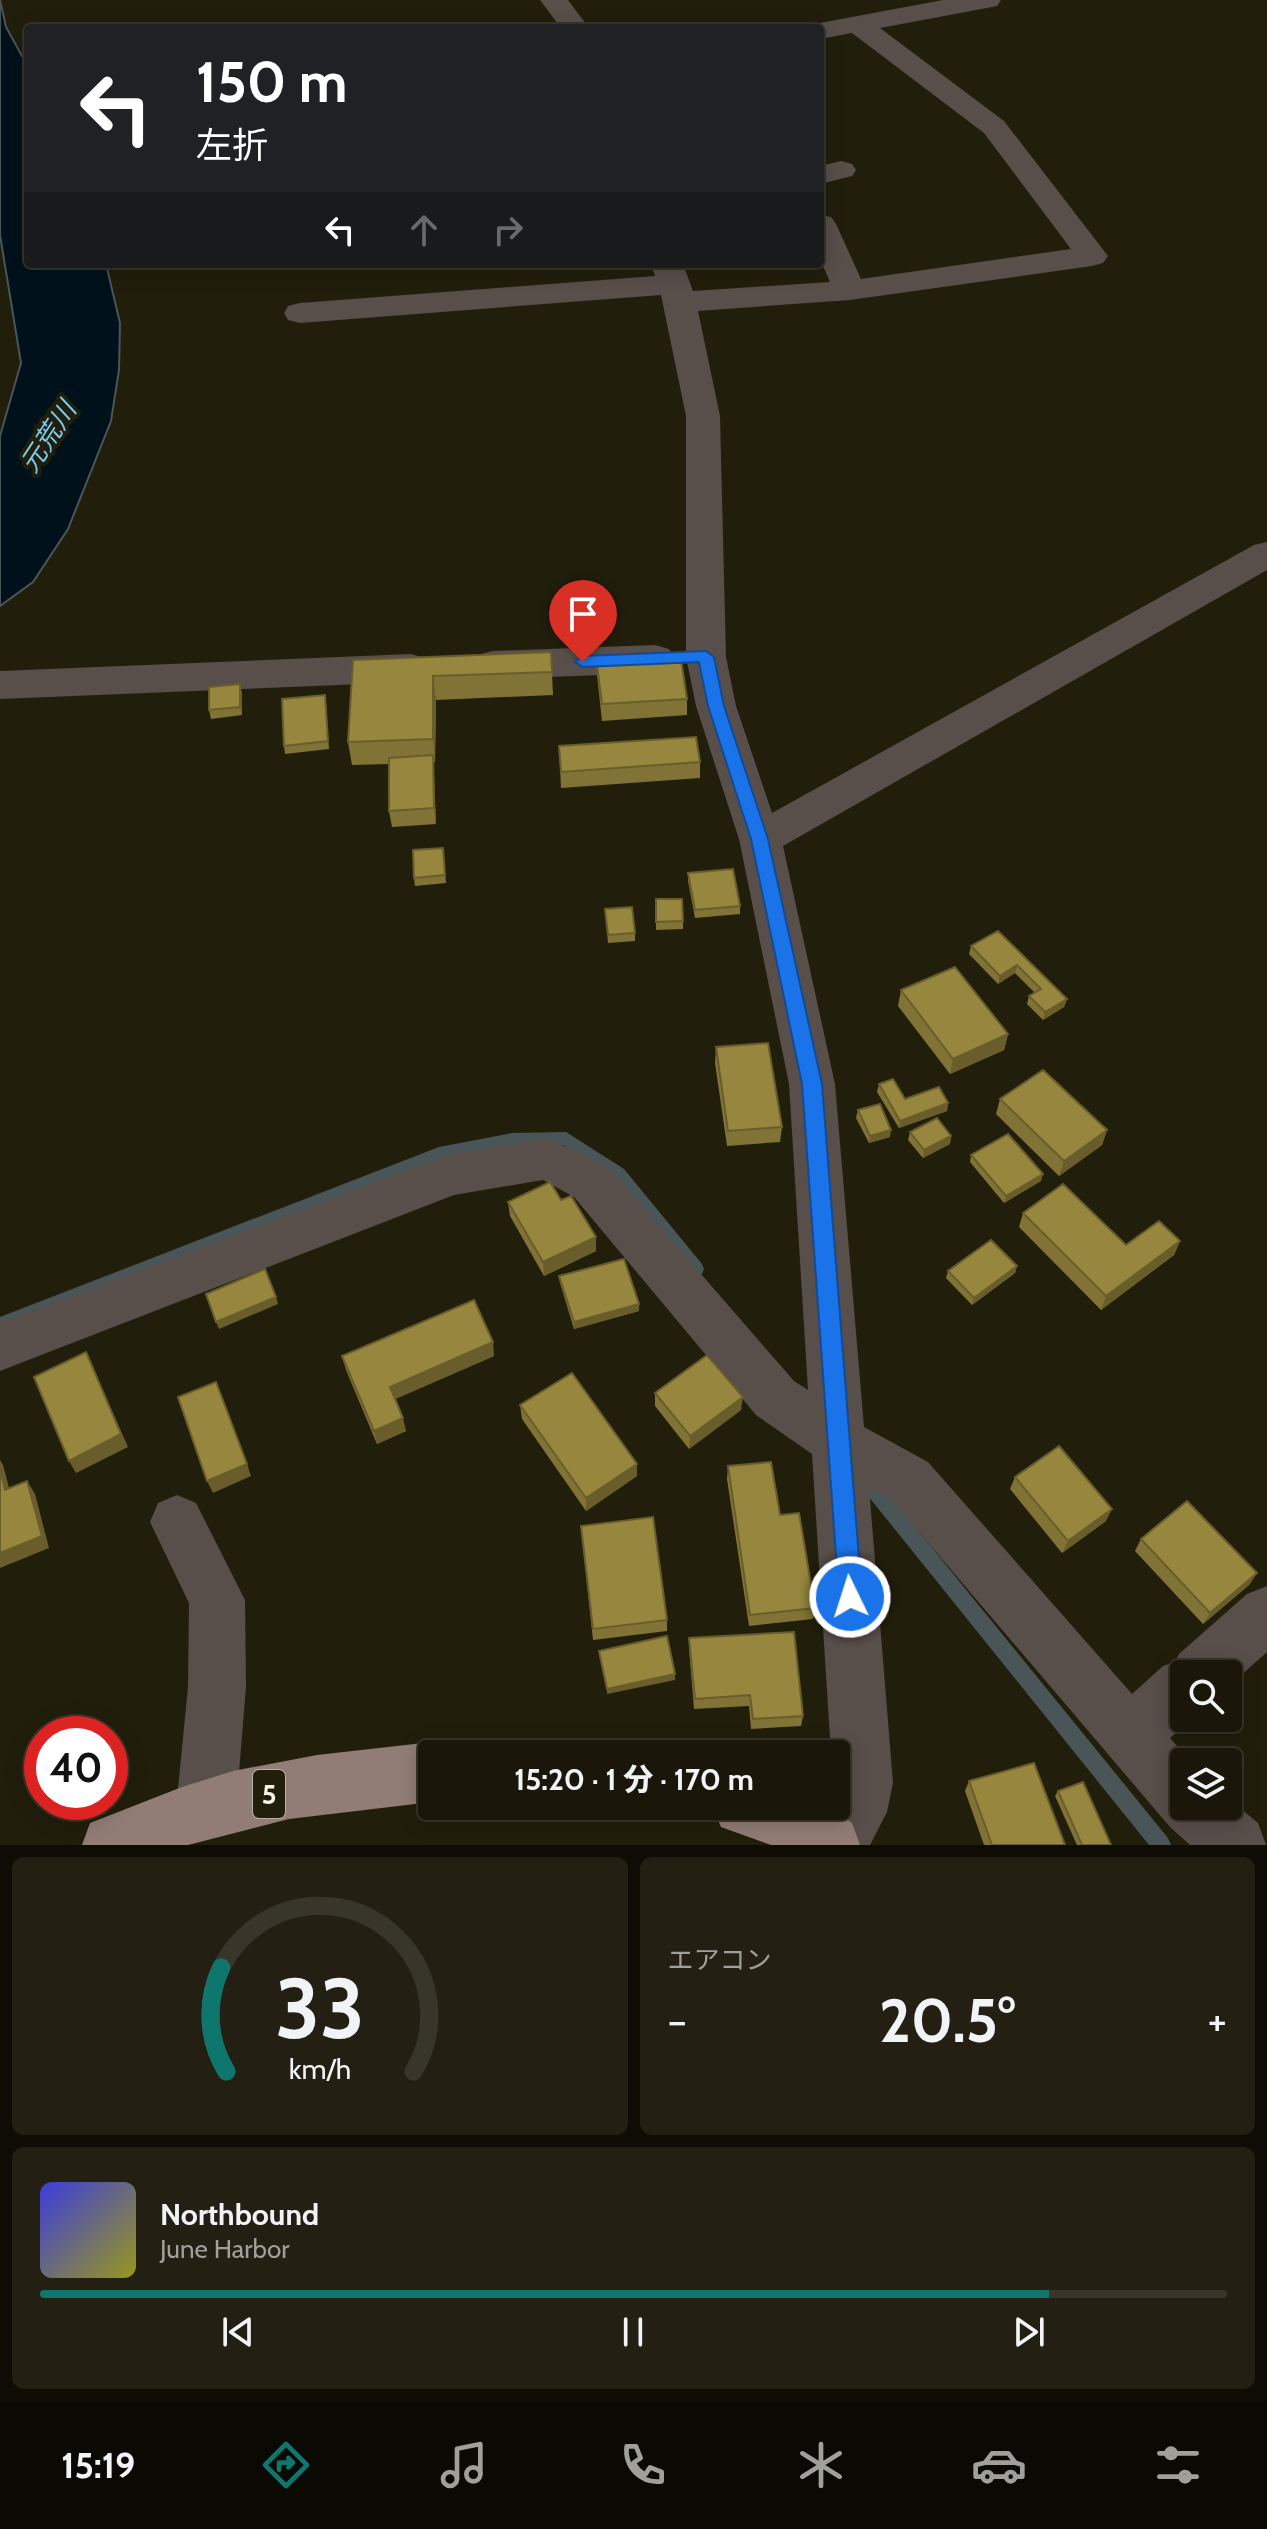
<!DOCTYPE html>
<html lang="ja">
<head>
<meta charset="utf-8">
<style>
	:root { --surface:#1a1609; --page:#231f12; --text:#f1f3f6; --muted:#9f9f9c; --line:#38352a; --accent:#0f766e }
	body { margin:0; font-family:Cabin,"Noto Sans JP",sans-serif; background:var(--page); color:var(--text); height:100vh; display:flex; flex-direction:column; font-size:30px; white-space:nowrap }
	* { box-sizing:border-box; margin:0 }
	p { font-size:26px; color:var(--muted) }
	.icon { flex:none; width:44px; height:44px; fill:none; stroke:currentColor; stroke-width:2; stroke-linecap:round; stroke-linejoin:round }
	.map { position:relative; height:1845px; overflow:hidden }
	.side { display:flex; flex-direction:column; gap:12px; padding:12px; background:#0e0c05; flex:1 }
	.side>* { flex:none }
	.guide { position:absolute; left:24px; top:24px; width:800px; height:244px; border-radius:8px; box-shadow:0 4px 20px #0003,0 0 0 2px var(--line); background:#202124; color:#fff; overflow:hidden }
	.controls { position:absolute; left:1170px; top:1660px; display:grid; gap:16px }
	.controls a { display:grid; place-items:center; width:72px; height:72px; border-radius:8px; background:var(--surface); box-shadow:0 4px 20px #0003,0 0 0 2px var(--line); font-size:40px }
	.speed { position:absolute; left:24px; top:1716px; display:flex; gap:16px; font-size:40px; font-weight:700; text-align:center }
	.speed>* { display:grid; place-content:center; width:104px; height:104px; border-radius:50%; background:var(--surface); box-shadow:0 4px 20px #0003,0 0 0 2px var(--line); line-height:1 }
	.speed .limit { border:12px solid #d22; background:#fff; color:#111 }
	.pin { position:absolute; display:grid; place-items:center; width:68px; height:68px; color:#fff; margin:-82px -34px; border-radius:50% 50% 50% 0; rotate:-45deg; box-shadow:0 0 8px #0007 }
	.pin .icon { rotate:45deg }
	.me { position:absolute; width:88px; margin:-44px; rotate:356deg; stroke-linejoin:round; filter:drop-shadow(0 0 6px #0008) }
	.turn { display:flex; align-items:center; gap:28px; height:168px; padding:0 40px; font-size:36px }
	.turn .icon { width:104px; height:104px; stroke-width:2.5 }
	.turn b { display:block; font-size:56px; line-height:68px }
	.lanes { display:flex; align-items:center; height:76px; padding:0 40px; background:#0003; justify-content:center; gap:40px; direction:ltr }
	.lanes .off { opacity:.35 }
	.big { font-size:60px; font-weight:800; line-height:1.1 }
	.side .card { flex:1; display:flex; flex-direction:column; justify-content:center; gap:12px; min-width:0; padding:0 28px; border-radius:12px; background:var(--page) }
	.side .dial { align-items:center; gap:0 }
	.dial svg { height:208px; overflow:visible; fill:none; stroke:var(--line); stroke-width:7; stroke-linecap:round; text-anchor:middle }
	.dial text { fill:var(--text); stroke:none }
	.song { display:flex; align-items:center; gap:24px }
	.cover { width:96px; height:96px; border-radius:12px; background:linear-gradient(135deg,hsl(240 70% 55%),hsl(60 70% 35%)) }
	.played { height:8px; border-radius:4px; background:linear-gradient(90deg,var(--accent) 85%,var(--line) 85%) }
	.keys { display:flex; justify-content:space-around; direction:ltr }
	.heat { display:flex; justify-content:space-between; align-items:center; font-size:44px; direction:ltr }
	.side .tiles { flex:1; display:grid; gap:12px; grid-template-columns:1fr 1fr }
	.card:last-child { grid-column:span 2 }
	.trip { position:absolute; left:418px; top:1740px; width:432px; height:80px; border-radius:8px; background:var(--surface); box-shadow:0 4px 20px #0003,0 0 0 2px var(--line); font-weight:800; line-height:80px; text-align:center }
	.dock { display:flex; height:128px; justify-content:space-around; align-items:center; background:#0a0904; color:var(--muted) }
	.dock .icon { width:56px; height:56px }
	.dock .on { color:var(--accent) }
	.dock b { font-size:36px; color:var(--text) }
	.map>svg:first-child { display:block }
</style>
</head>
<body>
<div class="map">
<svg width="1267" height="1845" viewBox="0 0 1267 1845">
	<rect width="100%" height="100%" fill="#221e0c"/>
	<path fill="#00111b" stroke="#4a5558" stroke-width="2" d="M0 0 6 27 28 67V264H106L120 323 119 370 111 421 68 529 33 582 0 606V436L21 363 0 235Z"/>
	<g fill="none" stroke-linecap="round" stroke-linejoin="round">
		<path fill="#4a5558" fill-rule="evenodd" d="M566 1132 624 1169 702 1264 704 1269 702 1274 696 1276 690 1274 614 1179 563 1145H512L445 1158 0 1331V1317L439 1147 512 1133Z
			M862 1467 868 1469 1168 1838 1171 1845H1149L856 1481 853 1475 856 1469Z"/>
		<path fill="#584e4a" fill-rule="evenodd" d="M540 0H568L589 28H561Z
			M943 0H1001L997 6 987 8 880 28 1004 121 1108 256 1103 263 1092 266 850 300 698 311 720 416 726 657 736 706 772 813 1254 545 1267 542V570L783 846 835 1084 864 1427 928 1462 1132 1694 1163 1666 1175 1662 1179 1654 1247 1594 1267 1586V1652L1228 1687V1674H1184V1718H1193L1170 1738 1191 1762H1184V1806H1228V1798L1258 1823 1266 1845H1190L1170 1827 890 1498 869 1487 893 1783 887 1812 870 1845H804L812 1823 825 1806H836V1754H831L812 1454 756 1415 574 1197 543 1180 454 1195 0 1371V1323L452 1154 547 1138 608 1167 794 1381 808 1390 789 1084 739 839 696 706 686 657V416L661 295 300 323 288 320 284 313 288 306 300 303 655 276 651 264H683L693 291 830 282 820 259V215L831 217 836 224 861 279 1071 249 984 133 852 33 820 39V28H808L820 23Z
			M841 161 852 164 856 170 852 176 820 184V166Z
			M655 645 669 649 675 659 669 669 655 673 492 679 478 675 472 665 478 655 492 651Z
			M411 654 425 658 431 668 425 678 411 682 0 699V671Z
			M177 1495 196 1503 245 1600 246 1687 236 1809 227 1830 206 1839 185 1830 176 1809 188 1687 189 1603 150 1522 158 1503Z"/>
		<path fill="#917d76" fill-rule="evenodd" d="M432 1742 454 1754H432V1802L289 1819 188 1845H82L90 1823 182 1787 233 1771 317 1755Z
			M712 1806H827L852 1823 860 1845H771L721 1827Z"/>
	</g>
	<path fill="#817335" d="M551 652 553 695 436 700 435 762H433L436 824 392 827 389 811V764L352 765 348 742 353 660Z
		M596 658 687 699V715L602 721 597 675Z
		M242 692V715L211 719 209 710Z
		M326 703 329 749 285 754 284 746Z
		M559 746 700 762V778L561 788Z
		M443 848 446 883 415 886 414 878Z
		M688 873 740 906V914L695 918 688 881Z
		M656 899 683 921V929L656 930Z
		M605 909 635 933V941L608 943Z
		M998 931 1067 999 1064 1007 1043 1020 1027 1004 1029 996 1035 993 1015 973 998 984 969 954 971 946Z
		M901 990 1008 1034 1004 1050 950 1074 898 1006Z
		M716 1047 782 1127 780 1142 727 1146 715 1063Z
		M879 1084 905 1099 948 1103 947 1111 899 1128 877 1092Z
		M1000 1099 1107 1130 1102 1145 1059 1176 996 1114Z
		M858 1110 890 1137 869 1143 856 1118Z
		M910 1132 951 1136 950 1144 923 1158 908 1140Z
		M971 1155 1041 1181 1004 1203 970 1162Z
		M508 1202 596 1251 544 1276 510 1216Z
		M1023 1213 1126 1245 1180 1241 1174 1255 1101 1310 1019 1227Z
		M1017 1266 1015 1273 972 1305 946 1278 948 1271Z
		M559 1276 639 1304V1311L574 1329 560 1283Z
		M342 1356H494L395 1399 406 1431 377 1444 346 1370Z
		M655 1393 741 1410 689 1449 655 1406Z
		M520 1405 637 1476 586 1511 522 1419Z
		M728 1466 780 1515 815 1608 813 1619 749 1626 727 1479Z
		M1015 1477 1106 1521 1062 1553 1010 1489Z
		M581 1526 667 1620V1631L593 1640Z
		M1141 1539 1257 1573 1249 1585 1203 1624 1135 1551Z
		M689 1638 803 1716 801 1726 751 1729 749 1706 694 1709 689 1649Z
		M969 1781 1065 1845H984L965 1791Z
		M1058 1791 1111 1845H1077L1055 1796Z"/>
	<path fill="#695e2b" d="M433 676 436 700 435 762 433 739Z
		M240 684 242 692V715L240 707Z
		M433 755 434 771 436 824 434 808Z
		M1017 965 1015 973 998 984 1000 976Z
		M1067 999 1064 1007 1043 1020 1045 1012Z
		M1008 1034 1004 1050 950 1074 953 1059Z
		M948 1103 947 1111 899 1128 900 1121Z
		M891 1130 890 1137 869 1143 870 1136Z
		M1107 1130 1102 1145 1059 1176 1064 1161Z
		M951 1136 950 1144 923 1158 924 1150Z
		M1043 1174 1041 1181 1004 1203 1006 1196Z
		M596 1237V1251L544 1276 543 1262Z
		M1180 1241 1174 1255 1101 1310 1106 1296Z
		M1017 1266 1015 1273 972 1305 974 1298Z
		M276 1297 278 1304 219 1329 216 1322Z
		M639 1304V1311L574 1329V1322Z
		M493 1342 494 1356 393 1400 390 1387Z
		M92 1366 128 1447 76 1473 69 1461Z
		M743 1397 741 1410 689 1449 690 1436Z
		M403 1418 406 1431 377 1444 374 1431Z
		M0 1460 3 1465 13 1503 5 1490 0 1470Z
		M247 1464 251 1476 213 1493 207 1481Z
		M637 1464V1476L586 1511V1498Z
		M27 1481 35 1494 49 1548 0 1568V1553Z
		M1112 1509 1106 1521 1062 1553 1068 1541Z
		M1257 1573 1249 1585 1203 1624 1210 1613Z
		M675 1674V1680L607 1694V1689Z"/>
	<path fill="#96863e" stroke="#695e2b" stroke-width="2" d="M551 652 552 672 433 676V739L348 742 353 660Z
		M680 653 687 699 602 704 596 658Z
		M240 684V707L209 710V687Z
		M325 695 328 741 284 746 282 699Z
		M696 737 700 762 561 772 559 746Z
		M433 755 434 808 389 811V758Z
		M443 848 445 875 414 878 413 850Z
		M733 869 740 906 695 910 688 873Z
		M656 899H682L683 921 656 922Z
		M632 907 635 933 608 935 605 909Z
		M998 931 1067 999 1045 1012 1029 996 1041 989 1017 965 1000 976 971 946Z
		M955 967 1008 1034 953 1059 901 990Z
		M768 1043 782 1127 728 1131 716 1047Z
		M1043 1070 1107 1130 1064 1161 1000 1099Z
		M893 1079 905 1099 939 1087 948 1103 900 1121 879 1084Z
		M880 1104 891 1130 870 1136 858 1110Z
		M937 1118 951 1136 924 1150 910 1132Z
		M1008 1134 1043 1174 1006 1196 971 1155Z
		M550 1182 561 1200 571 1196 596 1237 543 1262 508 1202Z
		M1063 1184 1126 1245 1159 1221 1180 1241 1106 1296 1023 1213Z
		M991 1240 1017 1266 974 1298 948 1271Z
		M624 1259 639 1304 574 1322 559 1276Z
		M265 1269 276 1297 216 1322 206 1294Z
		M474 1300 493 1342 390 1387 403 1418 374 1431 342 1356Z
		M86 1352 121 1434 69 1461 34 1377Z
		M707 1355 743 1397 690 1436 655 1393Z
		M572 1373 637 1464 586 1498 520 1405Z
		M216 1382 247 1464 207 1481 178 1397Z
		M1059 1446 1112 1509 1068 1541 1015 1477Z
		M771 1462 780 1515 799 1513 815 1608 750 1615 728 1466Z
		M0 1470 5 1490 27 1481 42 1536 0 1553Z
		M1187 1501 1257 1573 1210 1613 1141 1539Z
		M653 1517 667 1620 593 1629 581 1526Z
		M794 1632 803 1716 753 1719 750 1695 695 1699 689 1638Z
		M667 1636 675 1674 607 1689 599 1651Z
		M1034 1763 1065 1845H992L969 1781Z
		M1083 1782 1111 1845H1082L1058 1791Z"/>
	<path fill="#1a73e8" stroke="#114b97" stroke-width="2" d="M706 651 714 657 724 706 768 839 822 1084 862 1597 858 1605 850 1609 842 1605 839 1597 802 1084 751 839 708 706 699 662 583 667 575 662 583 656Z"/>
	<g text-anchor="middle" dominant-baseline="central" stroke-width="8" stroke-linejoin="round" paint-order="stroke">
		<g font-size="26" font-style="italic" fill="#77cdf4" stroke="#221e0c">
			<text transform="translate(48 437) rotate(-57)">元荒川</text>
		</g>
		<rect fill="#221e0c" stroke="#b6b3a6" stroke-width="2" x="253" y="1770" width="32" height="48" rx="6"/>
		<g font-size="28" font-weight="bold" fill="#f6f3e8">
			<text x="269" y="1794">5</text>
		</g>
	</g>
</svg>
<div class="controls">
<a><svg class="icon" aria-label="search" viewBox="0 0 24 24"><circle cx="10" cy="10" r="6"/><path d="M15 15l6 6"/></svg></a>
<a><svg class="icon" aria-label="layers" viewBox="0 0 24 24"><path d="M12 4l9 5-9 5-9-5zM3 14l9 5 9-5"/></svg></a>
</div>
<div class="speed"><div class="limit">40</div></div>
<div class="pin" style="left:583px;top:662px;background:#d93025"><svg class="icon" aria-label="arrive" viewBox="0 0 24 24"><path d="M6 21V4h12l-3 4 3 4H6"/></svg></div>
<svg class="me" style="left:850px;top:1597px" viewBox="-20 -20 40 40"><circle r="17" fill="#1a73e8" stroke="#fff" stroke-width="3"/><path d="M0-11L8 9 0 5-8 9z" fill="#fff"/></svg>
<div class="trip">15:20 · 1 分 · 170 m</div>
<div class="guide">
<div class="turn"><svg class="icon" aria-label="left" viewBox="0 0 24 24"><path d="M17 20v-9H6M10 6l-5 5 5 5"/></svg><div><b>150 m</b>左折</div></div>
<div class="lanes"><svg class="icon" aria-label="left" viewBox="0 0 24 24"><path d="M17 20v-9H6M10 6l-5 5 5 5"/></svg><svg class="icon off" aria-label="ahead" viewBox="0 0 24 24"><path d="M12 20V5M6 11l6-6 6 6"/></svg><svg class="icon off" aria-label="right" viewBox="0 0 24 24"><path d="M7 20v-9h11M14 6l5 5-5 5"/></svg></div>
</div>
</div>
<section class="side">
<div class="tiles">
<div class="card dial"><svg viewBox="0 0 100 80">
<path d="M14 69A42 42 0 1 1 86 69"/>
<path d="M14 69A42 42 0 0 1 12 29" stroke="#0f766e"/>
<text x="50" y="56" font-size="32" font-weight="700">33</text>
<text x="50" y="72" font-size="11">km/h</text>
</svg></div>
<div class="card"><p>エアコン</p>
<div class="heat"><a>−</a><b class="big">20.5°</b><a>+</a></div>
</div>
<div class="card">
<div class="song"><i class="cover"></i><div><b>Northbound</b><p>June Harbor</p></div></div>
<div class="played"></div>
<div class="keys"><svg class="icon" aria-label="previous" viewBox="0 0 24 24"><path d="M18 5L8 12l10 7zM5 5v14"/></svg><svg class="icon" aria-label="pause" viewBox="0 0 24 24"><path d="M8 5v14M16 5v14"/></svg><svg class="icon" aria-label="next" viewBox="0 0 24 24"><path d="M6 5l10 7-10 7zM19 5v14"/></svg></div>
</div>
</div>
</section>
<nav class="dock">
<b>15:19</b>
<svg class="icon on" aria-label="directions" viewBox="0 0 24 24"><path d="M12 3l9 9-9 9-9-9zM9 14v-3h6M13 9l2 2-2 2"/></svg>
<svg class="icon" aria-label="music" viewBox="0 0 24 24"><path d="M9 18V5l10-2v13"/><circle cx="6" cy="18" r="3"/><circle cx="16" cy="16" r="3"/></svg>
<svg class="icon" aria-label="phone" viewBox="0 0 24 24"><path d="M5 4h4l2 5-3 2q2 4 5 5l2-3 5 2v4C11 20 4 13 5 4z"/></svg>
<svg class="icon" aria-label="climate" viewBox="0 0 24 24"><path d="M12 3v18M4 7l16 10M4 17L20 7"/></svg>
<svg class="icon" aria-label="car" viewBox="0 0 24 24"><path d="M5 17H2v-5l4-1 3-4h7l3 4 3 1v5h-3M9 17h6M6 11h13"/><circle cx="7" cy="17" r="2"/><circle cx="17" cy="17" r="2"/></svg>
<svg class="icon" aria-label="filters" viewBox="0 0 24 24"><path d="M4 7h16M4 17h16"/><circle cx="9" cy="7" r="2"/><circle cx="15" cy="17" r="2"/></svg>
</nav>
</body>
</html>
